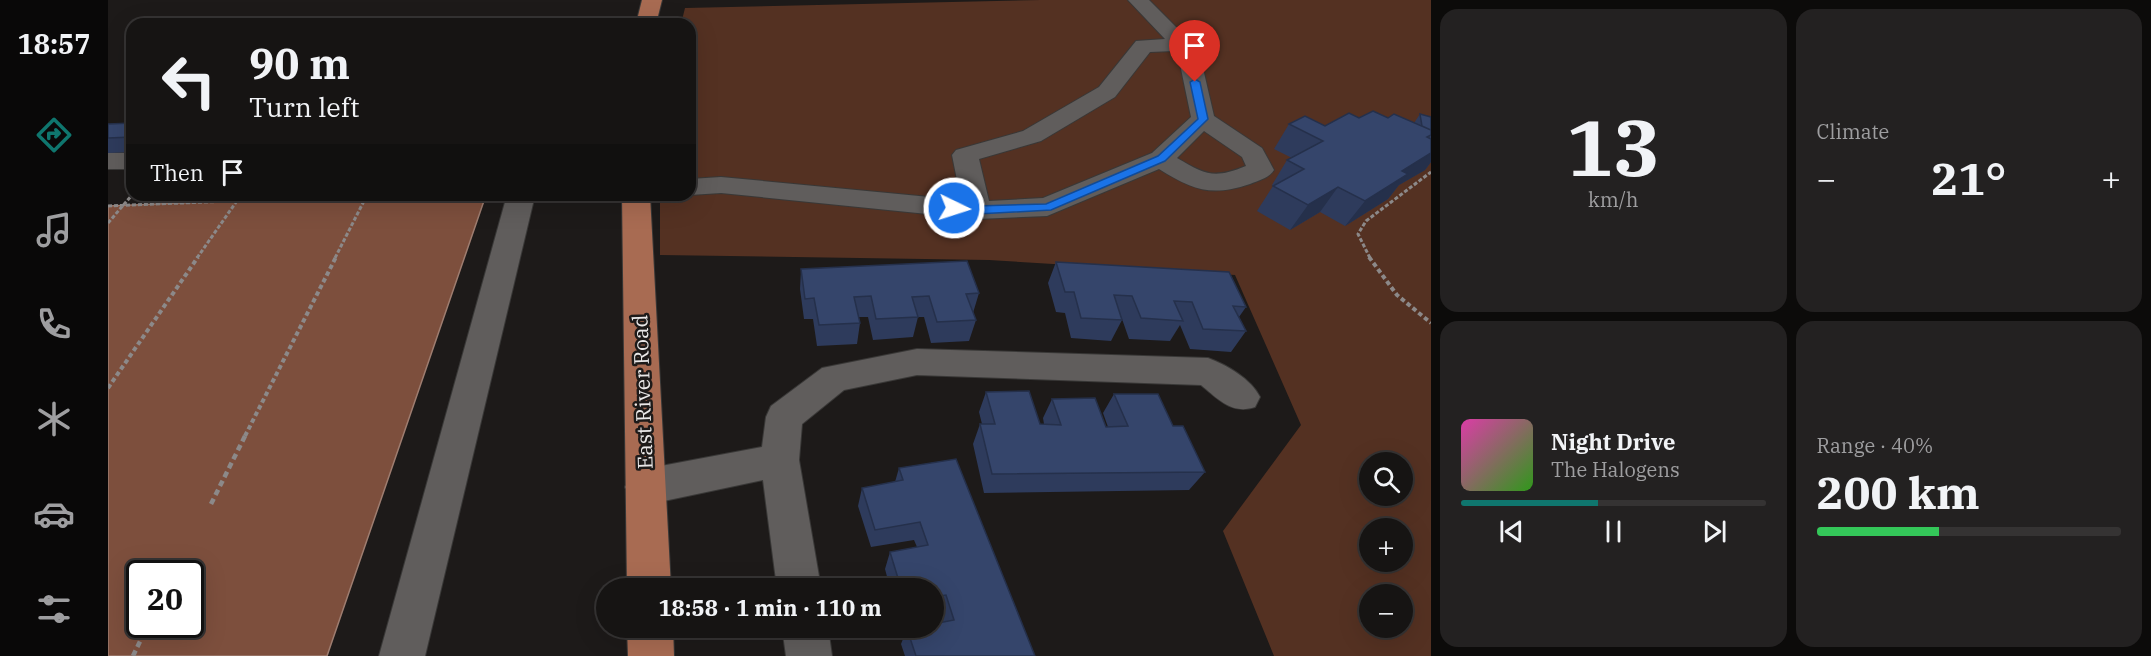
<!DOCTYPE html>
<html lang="en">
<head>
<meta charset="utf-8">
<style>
	:root { --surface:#161413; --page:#232121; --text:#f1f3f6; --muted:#9e9ea0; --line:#353333; --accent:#0f766e }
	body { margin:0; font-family:"IBM Plex Serif",serif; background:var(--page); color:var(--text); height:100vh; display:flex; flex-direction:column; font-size:22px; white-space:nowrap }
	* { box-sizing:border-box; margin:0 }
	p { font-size:20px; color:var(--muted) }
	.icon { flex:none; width:33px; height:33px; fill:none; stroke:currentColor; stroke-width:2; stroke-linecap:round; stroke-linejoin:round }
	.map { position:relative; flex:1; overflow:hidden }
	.details { display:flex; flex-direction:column; gap:9px; padding:9px; background:#0c0b0a; width:720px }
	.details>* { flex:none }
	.hud { position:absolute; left:18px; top:18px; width:570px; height:183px; border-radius:18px; box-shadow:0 6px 24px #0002,0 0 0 2px var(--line); background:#161413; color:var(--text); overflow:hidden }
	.controls { position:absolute; left:1251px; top:452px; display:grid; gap:12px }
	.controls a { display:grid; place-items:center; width:54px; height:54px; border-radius:50%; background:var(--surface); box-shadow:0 6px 24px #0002,0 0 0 2px var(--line); font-size:30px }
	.speed { position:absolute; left:18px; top:560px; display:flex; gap:12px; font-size:30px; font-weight:700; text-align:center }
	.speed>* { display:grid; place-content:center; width:78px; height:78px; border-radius:50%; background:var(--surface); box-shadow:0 6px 24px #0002,0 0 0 2px var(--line); line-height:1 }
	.speed .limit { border:3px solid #111; border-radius:9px; background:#fff; color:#111 }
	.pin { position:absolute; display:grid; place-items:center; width:51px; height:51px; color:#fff; margin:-62px -26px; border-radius:50% 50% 50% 0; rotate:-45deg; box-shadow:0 0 6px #0007 }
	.pin .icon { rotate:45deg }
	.me { position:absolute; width:66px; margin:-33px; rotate:94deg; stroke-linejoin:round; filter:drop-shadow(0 0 4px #0008) }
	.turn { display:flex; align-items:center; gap:21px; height:126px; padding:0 24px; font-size:27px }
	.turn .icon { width:78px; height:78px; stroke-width:2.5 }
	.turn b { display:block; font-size:42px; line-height:51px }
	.then { display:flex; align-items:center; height:57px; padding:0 24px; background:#0003; gap:12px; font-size:22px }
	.big { font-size:45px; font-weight:700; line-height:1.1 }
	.details .tile { flex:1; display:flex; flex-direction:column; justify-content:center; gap:9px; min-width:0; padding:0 21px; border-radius:18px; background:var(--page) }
	.details .dial { align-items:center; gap:0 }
	.dial b { font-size:78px; line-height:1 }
	.song { display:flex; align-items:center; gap:18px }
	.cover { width:72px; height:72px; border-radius:9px; background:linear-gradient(135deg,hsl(320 70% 55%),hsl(110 70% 35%)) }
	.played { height:6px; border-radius:3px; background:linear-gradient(90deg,var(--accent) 45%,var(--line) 45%) }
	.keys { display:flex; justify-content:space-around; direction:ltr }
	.heat { display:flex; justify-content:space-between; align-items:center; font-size:33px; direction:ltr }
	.charge { height:9px; border-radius:4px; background:linear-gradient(90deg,#34c759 40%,var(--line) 0) }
	.details .tiles { flex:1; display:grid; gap:9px; grid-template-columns:repeat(2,1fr) }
	.trip { position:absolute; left:488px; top:578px; width:348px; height:60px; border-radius:30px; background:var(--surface); box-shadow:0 6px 24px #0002,0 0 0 2px var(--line); font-weight:700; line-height:60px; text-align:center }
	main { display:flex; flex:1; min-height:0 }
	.dock { display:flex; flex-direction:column; width:108px; justify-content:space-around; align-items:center; background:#090808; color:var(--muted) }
	.dock .icon { width:42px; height:42px }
	.dock .on { color:var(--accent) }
	.dock b { font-size:27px; color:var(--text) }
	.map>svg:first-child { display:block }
</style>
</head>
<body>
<main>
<nav class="dock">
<b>18:57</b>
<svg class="icon on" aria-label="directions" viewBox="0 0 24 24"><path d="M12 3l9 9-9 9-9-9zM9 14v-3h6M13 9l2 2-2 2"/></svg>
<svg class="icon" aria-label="music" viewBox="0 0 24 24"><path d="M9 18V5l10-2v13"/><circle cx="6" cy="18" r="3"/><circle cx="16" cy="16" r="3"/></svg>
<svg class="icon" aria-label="phone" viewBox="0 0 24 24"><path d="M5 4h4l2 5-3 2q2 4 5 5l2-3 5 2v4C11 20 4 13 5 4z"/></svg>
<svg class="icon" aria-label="climate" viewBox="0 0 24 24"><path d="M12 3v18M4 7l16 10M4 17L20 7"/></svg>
<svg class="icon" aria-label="car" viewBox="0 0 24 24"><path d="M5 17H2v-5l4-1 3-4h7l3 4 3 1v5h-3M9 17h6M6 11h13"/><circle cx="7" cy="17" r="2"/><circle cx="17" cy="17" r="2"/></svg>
<svg class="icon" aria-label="filters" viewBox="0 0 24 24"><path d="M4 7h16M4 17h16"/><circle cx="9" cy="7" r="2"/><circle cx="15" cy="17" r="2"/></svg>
</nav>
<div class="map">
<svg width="1323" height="656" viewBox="0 0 1323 656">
	<rect width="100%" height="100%" fill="#1d1a19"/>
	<path fill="#543122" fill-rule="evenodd" d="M933 0H1323V656H1166L1115 531 1193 425 1127 275 881 260 552 255V195H582V24H573L577 8ZM1262 462H1294V495H1262ZM1262 528H1294V561H1262ZM1262 594H1294V627H1262Z"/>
	<path fill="#7d4f3d" stroke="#9e7d70" stroke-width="1.5" fill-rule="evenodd" d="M268 195H378L219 656H0V206ZM32 573H82V624H32Z"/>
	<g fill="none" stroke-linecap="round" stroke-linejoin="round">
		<g stroke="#393837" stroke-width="2">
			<path id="minor" d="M1020 0H1041L1085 44 1094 64 1106 116 1154 148 1166 170C1161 178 1151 180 1142 184 1103 197 1085 190 1051 169L939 216 869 219 613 193 582 195H581L582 179 613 177 853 200 844 155 848 150 915 131 991 87 1028 41 1057 39ZM1066 51 1072 64 1083 117 1044 153 935 198 881 201 871 159 933 141 1007 97 1042 52ZM1096 131 1134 157 1138 166C1106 179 1098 175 1069 158Z
				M0 153H24V169H0Z
				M399 195H427L317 656H271Z
				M809 349 1100 358C1119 365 1143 379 1152 397L1147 407C1124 415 1110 399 1093 385L809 375 736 390 694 424 691 460 713 588H669L655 480 537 505 523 499 517 487 523 475 537 469 654 447 658 417 663 406 714 368Z
				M674 627H720L724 656H678Z"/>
		</g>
		<g stroke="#393837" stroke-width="2">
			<path id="major" d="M534 0H554L548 24H528Z
				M514 195H542L563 588H519Z
				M519 627H565L566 656H520Z"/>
		</g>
		<path stroke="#8c8989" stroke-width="3" stroke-dasharray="4 2" stroke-linecap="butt" d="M0 206 268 195
			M0 223 24 195
			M89 258 133 195
			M227 258 259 195
			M1262 258 1250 234 1258 221 1323 172"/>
		<path stroke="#8c8989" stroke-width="4" stroke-dasharray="4.5 3" stroke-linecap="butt" d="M1261 257 1289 295 1323 323
			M0 388 90 257
			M137 436 228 257"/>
		<path stroke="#8c8989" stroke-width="4.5" stroke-dasharray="6 4" stroke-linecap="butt" d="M103 504 138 434
			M25 656 40 625"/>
		<use href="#minor" fill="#605d5c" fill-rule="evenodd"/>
		<use href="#major" fill="#a86b52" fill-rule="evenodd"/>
	</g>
	<path fill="#2e3b5c" d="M1312 114 1323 117V162L1317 170 1291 185 1280 199 1237 226 1212 212 1182 230 1149 211 1165 186 1164 185 1179 160 1184 158 1166 149 1181 124 1217 126 1251 118H1280L1306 123Z
		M24 123V152L0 153V124Z
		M948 262 1138 307 1131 317 1138 331 1123 352 1082 349 1072 325 1062 341 1021 339 1013 316 1014 320 1003 341 963 338 957 313 948 312 940 283Z
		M693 269 871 293 865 313 868 320 861 341 823 343 816 317H810L805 337 765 340 760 317H750L752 323 749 344 709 346 705 319H696L692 289Z
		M878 392 932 424H936L935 418 944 399 998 427H1000L995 413 1006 394 1065 426 1097 472 1081 490 876 493 865 444 872 424H874L871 412Z
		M791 468 927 656H797L793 644 799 629 834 622 830 611 825 612V588H782L777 569 782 552 809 547 806 540 763 547 750 506 754 488 787 482Z"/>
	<path fill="#25304b" d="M1323 153V162L1317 170 1291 185 1280 199 1237 226 1257 201 1294 171Z
		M1230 187 1212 212 1182 230 1200 205Z"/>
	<path fill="#35456b" stroke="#25304b" stroke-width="1.5" d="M1265 111 1280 118 1286 114 1323 130V135L1319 137 1323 139V153L1294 171 1300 174 1257 201 1230 187 1200 205 1165 186 1196 169 1179 160 1215 141 1181 124 1197 116 1217 126 1241 113 1251 118Z
		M1312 114 1323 117V130L1314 126Z
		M24 123V137L0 138V124Z
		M859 261 871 293 858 294 868 320 829 322 821 296 804 297 810 317 768 319 763 296 746 297 752 323 711 325 706 298 697 299 693 269Z
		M948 262 1121 272 1138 307 1125 306 1138 331 1095 329 1084 302 1066 301 1075 321 1033 318 1024 296 1006 295 1014 320 973 318 966 292H957Z
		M921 391 932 424 953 425 944 399 987 398 998 427 1020 426 1006 394H1050L1065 426H1075L1097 472 884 474 872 424H887L878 392Z
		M848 459 927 656H808L799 629 809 627H825V624L846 620 838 595 825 597V588H793L782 552 820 545 812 522 767 530 754 488 795 480 791 468Z"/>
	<path fill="#1a73e8" stroke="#114b97" stroke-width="1.5" d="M1087 79 1092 82 1100 119 1057 161 943 210 869 214 846 211 840 208 846 204 869 206 938 204 1050 156 1090 119 1082 82Z"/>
	<g text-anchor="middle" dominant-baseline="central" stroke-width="5" stroke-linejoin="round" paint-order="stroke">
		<g font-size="21" fill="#eae8e8" stroke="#1d1a19">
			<text transform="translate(534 392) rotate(-92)">East River Road</text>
		</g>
	</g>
</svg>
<div class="controls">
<a><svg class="icon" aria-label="search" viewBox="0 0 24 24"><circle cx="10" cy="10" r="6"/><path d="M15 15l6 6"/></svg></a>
<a>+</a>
<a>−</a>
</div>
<div class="speed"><div class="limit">20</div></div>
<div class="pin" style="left:1087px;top:82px;background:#d93025"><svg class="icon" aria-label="arrive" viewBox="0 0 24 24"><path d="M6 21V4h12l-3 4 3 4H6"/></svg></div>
<svg class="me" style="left:846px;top:208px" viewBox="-20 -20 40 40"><circle r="17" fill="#1a73e8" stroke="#fff" stroke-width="3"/><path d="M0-11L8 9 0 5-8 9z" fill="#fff"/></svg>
<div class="trip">18:58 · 1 min · 110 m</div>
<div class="hud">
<div class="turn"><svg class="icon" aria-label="left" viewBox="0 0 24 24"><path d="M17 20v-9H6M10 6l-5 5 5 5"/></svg><div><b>90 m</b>Turn left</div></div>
<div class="then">Then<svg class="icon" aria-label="arrive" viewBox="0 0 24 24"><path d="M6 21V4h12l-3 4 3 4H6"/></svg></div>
</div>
</div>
<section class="details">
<div class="tiles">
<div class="tile dial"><b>13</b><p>km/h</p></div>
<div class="tile"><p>Climate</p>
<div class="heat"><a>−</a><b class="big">21°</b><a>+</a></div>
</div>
<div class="tile">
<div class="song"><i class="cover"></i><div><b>Night Drive</b><p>The Halogens</p></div></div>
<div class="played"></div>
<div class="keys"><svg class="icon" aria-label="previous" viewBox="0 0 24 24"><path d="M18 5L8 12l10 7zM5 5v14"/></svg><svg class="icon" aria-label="pause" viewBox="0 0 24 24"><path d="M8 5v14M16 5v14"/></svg><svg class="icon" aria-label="next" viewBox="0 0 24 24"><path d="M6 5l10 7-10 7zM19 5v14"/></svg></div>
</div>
<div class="tile"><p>Range · 40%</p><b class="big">200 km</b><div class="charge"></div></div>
</div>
</section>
</main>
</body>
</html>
